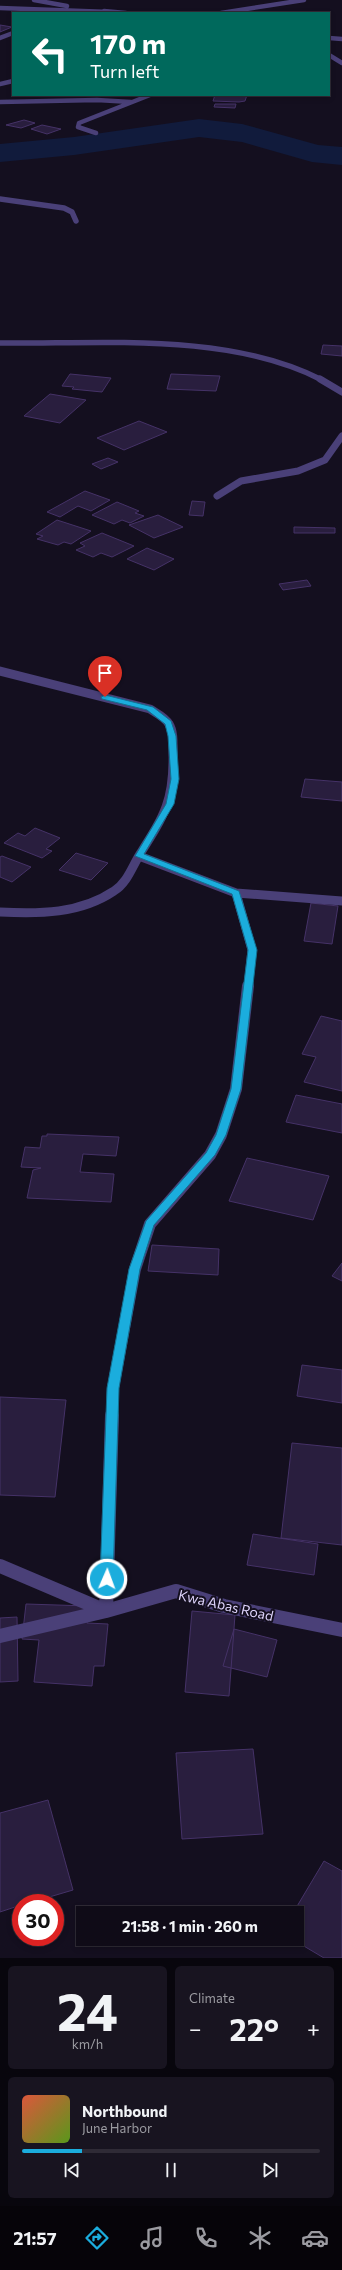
<!DOCTYPE html>
<html lang="en">
<head>
<meta charset="utf-8">
<style>
	:root { --surface:#0f0b17; --page:#181420; --text:#f1f3f6; --muted:#9b9ba1; --line:#2f2b36; --accent:#1baddd }
	body { margin:0; font-family:Commissioner,sans-serif; background:var(--page); color:var(--text); height:100vh; display:flex; flex-direction:column; font-size:15px; white-space:nowrap }
	* { box-sizing:border-box; margin:0 }
	p { font-size:13px; color:var(--muted) }
	.icon { flex:none; width:22px; height:22px; fill:none; stroke:currentColor; stroke-width:2; stroke-linecap:round; stroke-linejoin:round }
	.map { position:relative; height:1958px; overflow:hidden }
	.panel { display:flex; flex-direction:column; gap:8px; padding:8px; background:#08060d; flex:1 }
	.panel>* { flex:none }
	.top-card { position:absolute; left:12px; top:12px; width:318px; height:84px; border-radius:0px; box-shadow:0 2px 6px #0003,0 0 0 1px var(--line); background:#00695c; color:#fff; overflow:hidden }
	.speed { position:absolute; left:12px; top:1894px; display:flex; gap:8px; font-size:20px; font-weight:700; text-align:center }
	.speed>* { display:grid; place-content:center; width:52px; height:52px; border-radius:50%; background:var(--surface); box-shadow:0 2px 6px #0003,0 0 0 1px var(--line); line-height:1 }
	.speed .limit { border:6px solid #d22; background:#fff; color:#111 }
	.pin { position:absolute; display:grid; place-items:center; width:34px; height:34px; color:#fff; margin:-41px -17px; border-radius:50% 50% 50% 0; rotate:-45deg; box-shadow:0 0 4px #0007 }
	.pin .icon { rotate:45deg }
	.me { position:absolute; width:44px; margin:-22px; rotate:2deg; stroke-linejoin:round; filter:drop-shadow(0 0 3px #0008) }
	.turn { display:flex; align-items:center; gap:14px; height:84px; padding:0 12px; font-size:18px }
	.turn .icon { width:52px; height:52px; stroke-width:2.5 }
	.turn b { display:block; font-size:28px; line-height:34px }
	.big { font-size:30px; font-weight:700; line-height:1.1 }
	.panel .tile { flex:1; display:flex; flex-direction:column; justify-content:center; gap:6px; min-width:0; padding:0 14px; border-radius:6px; background:var(--page) }
	.panel .dial { align-items:center; gap:0 }
	.dial b { font-size:52px; line-height:1 }
	.song { display:flex; align-items:center; gap:12px }
	.cover { width:48px; height:48px; border-radius:6px; background:linear-gradient(135deg,hsl(10 70% 55%),hsl(90 70% 35%)) }
	.played { height:4px; border-radius:2px; background:linear-gradient(90deg,var(--accent) 20%,var(--line) 20%) }
	.keys { display:flex; justify-content:space-around; direction:ltr }
	.heat { display:flex; justify-content:space-between; align-items:center; font-size:22px; direction:ltr }
	.panel .tiles { flex:1; display:grid; gap:8px; grid-template-columns:1fr 1fr }
	.tile:last-child { grid-column:span 2 }
	.trip { position:absolute; left:76px; top:1906px; width:228px; height:40px; border-radius:0px; background:var(--surface); box-shadow:0 2px 6px #0003,0 0 0 1px var(--line); font-weight:700; line-height:40px; text-align:center }
	.menu { display:flex; height:64px; justify-content:space-around; align-items:center; background:#060409; color:var(--muted) }
	.menu .icon { width:28px; height:28px }
	.menu .active { color:var(--accent) }
	.menu b { font-size:18px; color:var(--text) }
	.map>svg:first-child { display:block }
</style>
</head>
<body>
<div class="map">
<svg width="342" height="1958" viewBox="0 0 342 1958">
	<rect width="100%" height="100%" fill="#140f1f"/>
	<g fill="none" stroke-linecap="round" stroke-linejoin="round">
		<path fill="#111b3c" fill-rule="evenodd" d="M199 119 242 124 318 145 342 147V165L312 162 242 142 199 137 74 155 0 162V144L74 137Z"/>
	</g>
	<path fill="#291e3e" stroke="#453267" d="M0 25 12 27 0 32Z
		M215 95H247L245 101 239 102 213 101Z
		M215 104H236L235 108 214 107Z
		M24 120 35 123 21 128 6 125Z
		M42 125 61 129 47 134 31 129Z
		M323 345 342 346V356L321 354Z
		M70 374 111 378 102 392 72 389 74 387 62 386Z
		M171 374 220 376 216 391 167 389Z
		M50 394 86 400 60 423 24 416Z
		M139 421 167 432 124 450 97 438Z
		M108 458 118 462 101 469 92 464Z
		M85 491 110 500 91 511 78 506 60 517 47 512Z
		M192 501 205 502 203 516 189 515Z
		M117 502 139 511 135 513 144 516 130 523 122 520 114 524 92 515Z
		M158 515 183 527 154 538 129 525Z
		M57 520 91 531 71 544 64 542 58 545 37 539 43 536 36 534Z
		M294 527 335 528V533H294Z
		M102 533 134 546 112 557 101 553 93 557 76 550 85 546 80 543Z
		M147 548 174 559 154 570 127 559Z
		M307 580 311 586 283 590 279 584Z
		M305 779 342 782V801L301 797Z
		M35 828 60 838 46 849 52 851 42 858 4 843 18 833 25 836Z
		M76 853 108 863 91 880 59 870Z
		M2 856 31 867 12 882 0 877V857Z
		M311 903 338 906 332 944 304 941Z
		M321 1016 342 1021V1091L304 1082 316 1057 302 1054Z
		M296 1095 342 1104V1133L286 1122Z
		M47 1134 119 1137 116 1156 83 1154 80 1172 114 1174 111 1202 27 1198 33 1170 41 1168 21 1167 25 1147 40 1148 42 1136H47Z
		M247 1158 329 1176 313 1220 229 1201Z
		M152 1245 219 1249 218 1275 148 1271Z
		M342 1263V1281L332 1276Z
		M302 1365 342 1370V1403L297 1396Z
		M0 1397 66 1400 55 1497 0 1495Z
		M292 1443 342 1448V1545L281 1538Z
		M253 1534 318 1544 314 1575 247 1565Z
		M26 1604 88 1606 87 1623 108 1624 104 1666H94L92 1686 34 1682 39 1640 22 1639Z
		M192 1611 235 1615 229 1696 185 1692Z
		M17 1617 18 1681 0 1682V1618Z
		M234 1629 277 1640 267 1677 223 1666Z
		M253 1749 263 1834 182 1839 176 1753Z
		M48 1800 73 1890 29 1903H21V1905L0 1912V1813Z
		M324 1861 342 1871V1958H324L292 1939H297V1913H293Z"/>
	<g fill="none" stroke-linecap="round" stroke-linejoin="round">
		<path stroke="#4a4078" stroke-width="4.5" d="M34 0 67 6
			M0 8 110 12
			M104 11 126 13
			M221 13 304 0
			M0 38 13 33
			M329 38 342 39
			M329 55 342 63
			M0 84 13 81
			M0 102 97 100 131 102
			M96 133 78 127 79 123 150 95"/>
		<path stroke="#4a4078" stroke-width="5.5" d="M0 199 64 208 72 212 76 221
			M0 343C102 344 229 332 322 380"/>
		<path stroke="#4a4078" stroke-width="7" d="M320 379 342 392
			M217 496 241 481 298 471 325 460 342 436"/>
		<path stroke="#4a4078" stroke-width="9" d="M0 671 150 709C156 713 165 717 169 724 174 732 173 744 173 754 174 801 164 816 140 854 132 867 127 883 114 891 80 914 39 914 0 912
			M139 856 236 893 252 950 248 987
			M236 893 342 901"/>
		<path stroke="#4a4078" stroke-width="12" d="M112 1416 113 1388 135 1269 150 1224 210 1155 221 1135 236 1089 248 986"/>
		<path stroke="#4a4078" stroke-width="14" d="M0 1566 106 1611 176 1591 224 1606 342 1630
			M0 1636 106 1611 112 1415"/>
	</g>
	<path fill="#1baddd" stroke="#127090" d="M105 695 153 707 171 721 176 736 179 779 174 804 144 854 239 891 257 950 241 1089 226 1135 215 1155 154 1225 140 1269 119 1388 113 1579 111 1583H102L100 1579 107 1388 129 1269 146 1221 206 1153 216 1135 231 1089 248 950 232 894 135 856 166 804 171 779 168 736 165 724 147 710 102 699 101 697Z"/>
	<g text-anchor="middle" dominant-baseline="central" stroke-width="4" stroke-linejoin="round" paint-order="stroke">
		<g font-size="14" fill="#ddd3fa" stroke="#140f1f">
			<text transform="translate(226 1605) rotate(13)">Kwa Abas Road</text>
		</g>
	</g>
</svg>
<div class="speed"><div class="limit">30</div></div>
<div class="pin" style="left:105px;top:697px;background:#d93025"><svg class="icon" aria-label="arrive" viewBox="0 0 24 24"><path d="M6 21V4h12l-3 4 3 4H6"/></svg></div>
<svg class="me" style="left:107px;top:1579px" viewBox="-20 -20 40 40"><circle r="17" fill="#1baddd" stroke="#fff" stroke-width="3"/><path d="M0-11L8 9 0 5-8 9z" fill="#fff"/></svg>
<div class="trip">21:58 · 1 min · 260 m</div>
<div class="top-card">
<div class="turn"><svg class="icon" aria-label="left" viewBox="0 0 24 24"><path d="M17 20v-9H6M10 6l-5 5 5 5"/></svg><div><b>170 m</b>Turn left</div></div>
</div>
</div>
<section class="panel">
<div class="tiles">
<div class="tile dial"><b>24</b><p>km/h</p></div>
<div class="tile"><p>Climate</p>
<div class="heat"><a>−</a><b class="big">22°</b><a>+</a></div>
</div>
<div class="tile">
<div class="song"><i class="cover"></i><div><b>Northbound</b><p>June Harbor</p></div></div>
<div class="played"></div>
<div class="keys"><svg class="icon" aria-label="previous" viewBox="0 0 24 24"><path d="M18 5L8 12l10 7zM5 5v14"/></svg><svg class="icon" aria-label="pause" viewBox="0 0 24 24"><path d="M8 5v14M16 5v14"/></svg><svg class="icon" aria-label="next" viewBox="0 0 24 24"><path d="M6 5l10 7-10 7zM19 5v14"/></svg></div>
</div>
</div>
</section>
<nav class="menu">
<b>21:57</b>
<svg class="icon active" aria-label="directions" viewBox="0 0 24 24"><path d="M12 3l9 9-9 9-9-9zM9 14v-3h6M13 9l2 2-2 2"/></svg>
<svg class="icon" aria-label="music" viewBox="0 0 24 24"><path d="M9 18V5l10-2v13"/><circle cx="6" cy="18" r="3"/><circle cx="16" cy="16" r="3"/></svg>
<svg class="icon" aria-label="phone" viewBox="0 0 24 24"><path d="M5 4h4l2 5-3 2q2 4 5 5l2-3 5 2v4C11 20 4 13 5 4z"/></svg>
<svg class="icon" aria-label="climate" viewBox="0 0 24 24"><path d="M12 3v18M4 7l16 10M4 17L20 7"/></svg>
<svg class="icon" aria-label="car" viewBox="0 0 24 24"><path d="M5 17H2v-5l4-1 3-4h7l3 4 3 1v5h-3M9 17h6M6 11h13"/><circle cx="7" cy="17" r="2"/><circle cx="17" cy="17" r="2"/></svg>
</nav>
</body>
</html>
